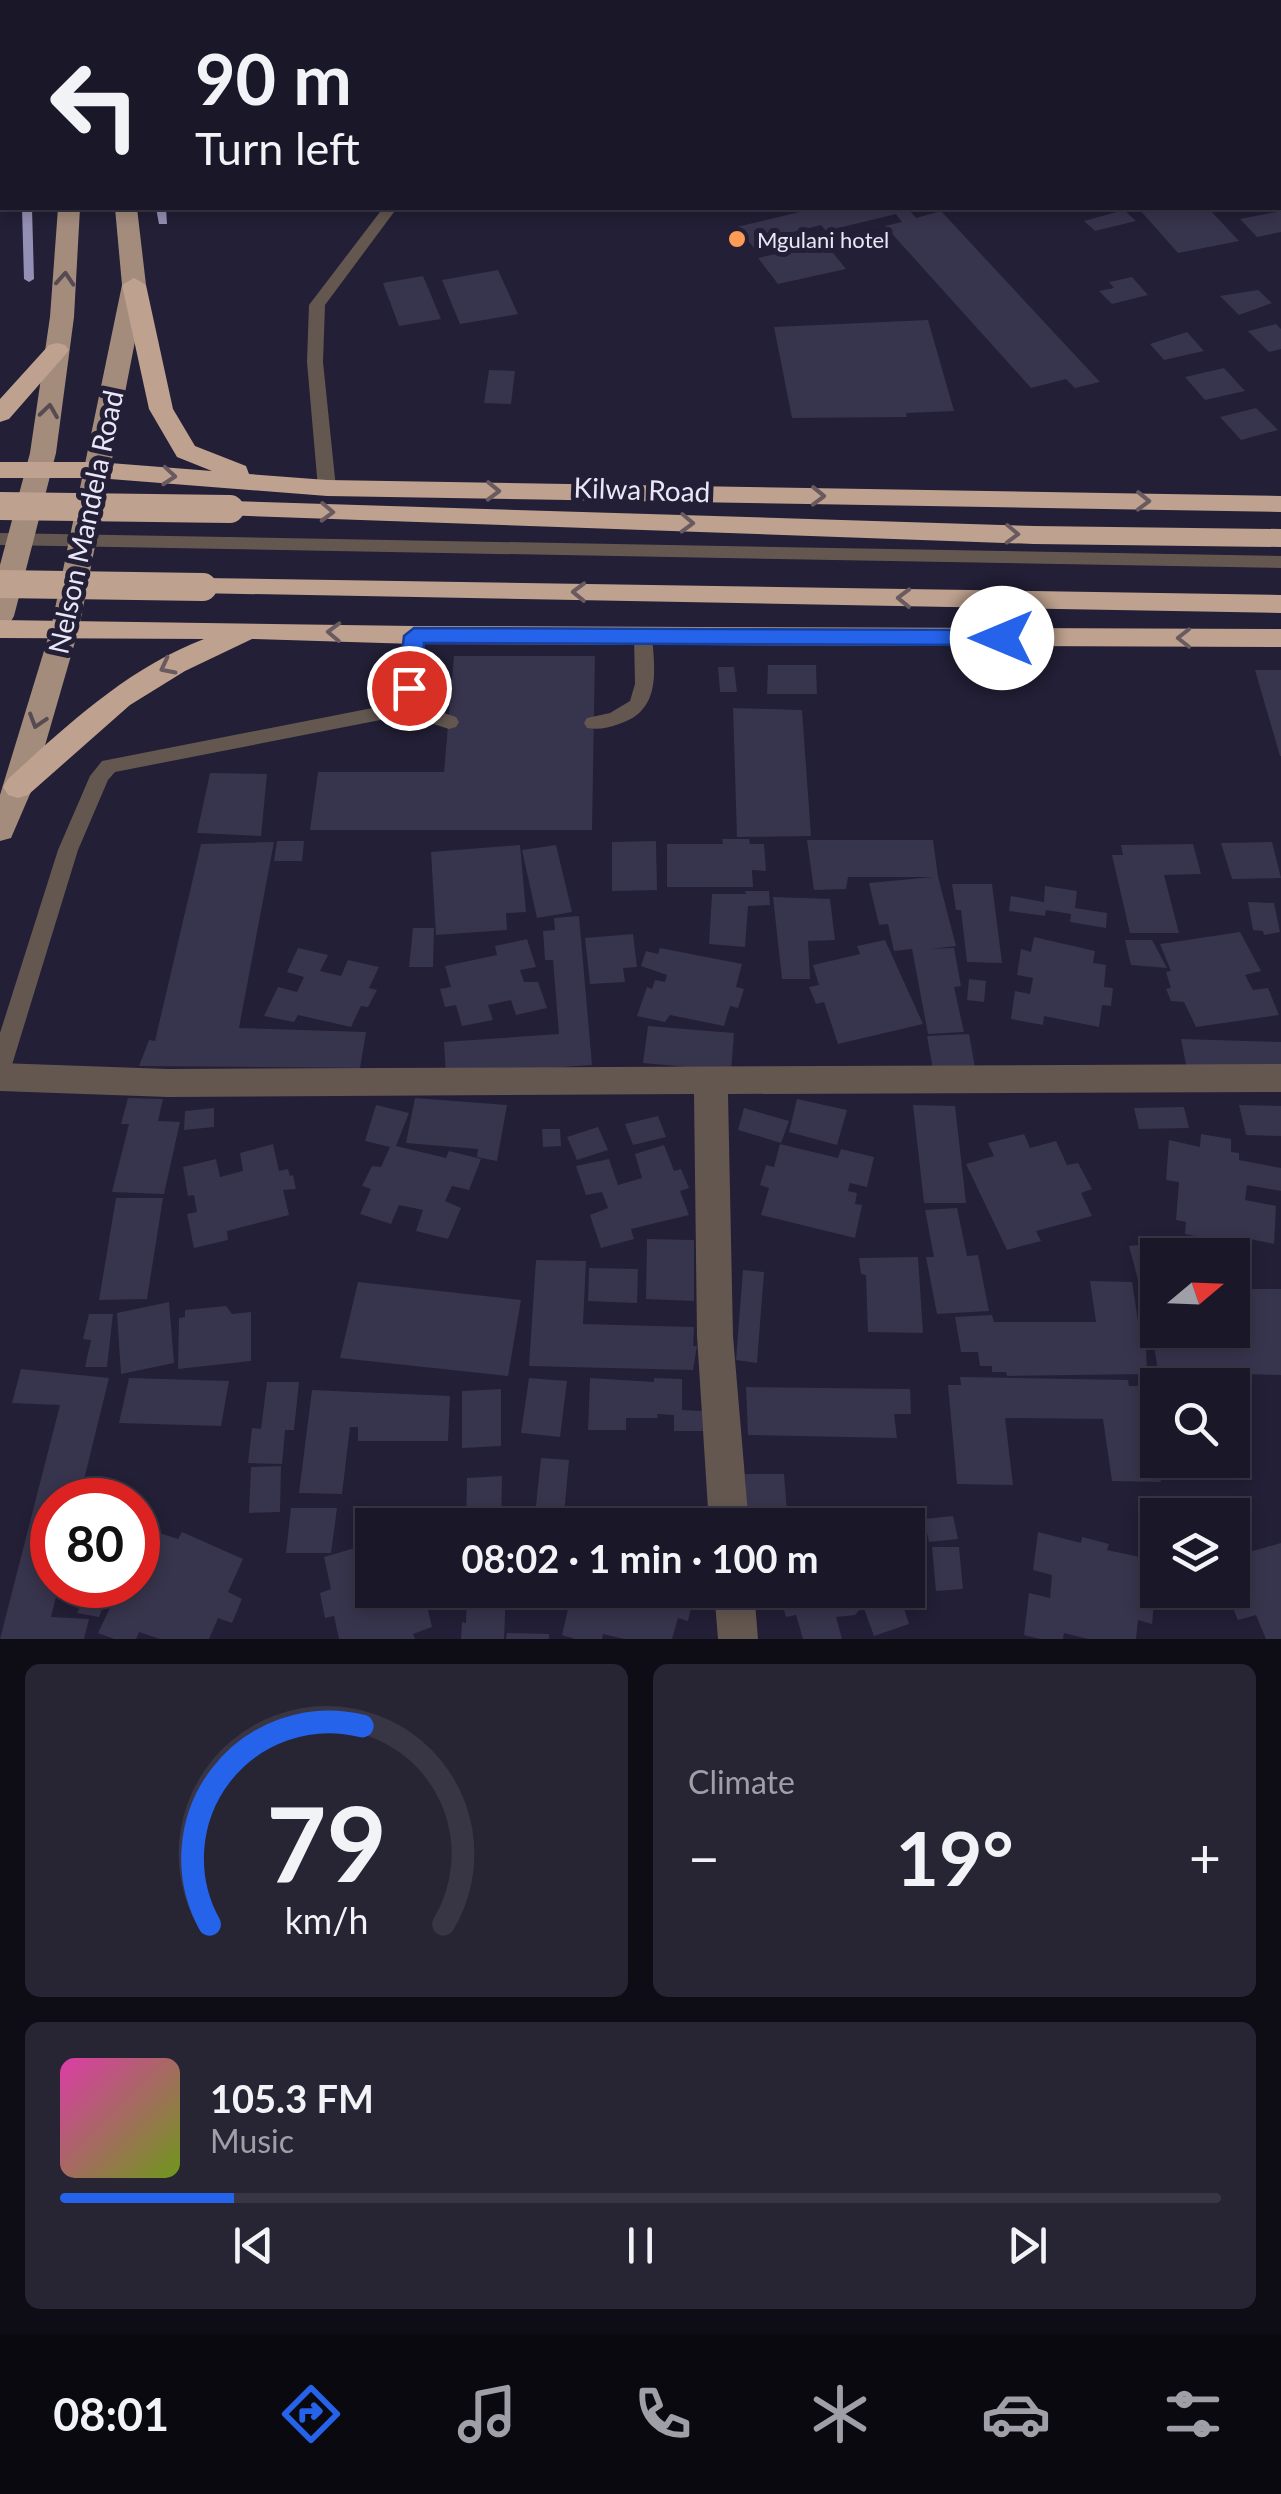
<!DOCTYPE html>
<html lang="en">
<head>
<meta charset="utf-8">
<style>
	:root { --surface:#1a1728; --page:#272434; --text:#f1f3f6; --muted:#9f9fa8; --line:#383645; --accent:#2563eb }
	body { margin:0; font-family:Lato,sans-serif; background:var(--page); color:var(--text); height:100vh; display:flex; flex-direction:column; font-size:38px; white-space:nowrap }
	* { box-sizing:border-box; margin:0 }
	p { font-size:32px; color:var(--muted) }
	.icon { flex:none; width:55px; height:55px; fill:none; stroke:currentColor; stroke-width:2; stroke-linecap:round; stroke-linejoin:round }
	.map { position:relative; height:1639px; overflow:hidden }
	.drawer { display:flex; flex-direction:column; gap:25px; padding:25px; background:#0e0d16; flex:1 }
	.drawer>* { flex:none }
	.hud { position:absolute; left:0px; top:0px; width:1282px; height:210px; box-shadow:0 5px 15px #0003,0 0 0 2px var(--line); background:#1a1728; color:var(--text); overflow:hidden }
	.needle { width:65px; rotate:71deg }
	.fabs { position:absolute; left:1140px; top:1238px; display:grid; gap:20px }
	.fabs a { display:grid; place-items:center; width:110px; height:110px; border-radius:0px; background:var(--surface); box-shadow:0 5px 15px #0003,0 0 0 2px var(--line); font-size:50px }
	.speed { position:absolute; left:30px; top:1478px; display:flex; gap:20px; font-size:50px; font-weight:700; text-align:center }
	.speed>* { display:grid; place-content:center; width:130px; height:130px; border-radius:50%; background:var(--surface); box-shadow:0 5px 15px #0003,0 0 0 2px var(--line); line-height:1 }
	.speed .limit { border:15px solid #d22; background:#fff; color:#111 }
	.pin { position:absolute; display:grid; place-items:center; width:85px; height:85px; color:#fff; margin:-42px; border:5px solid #fff; border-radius:50%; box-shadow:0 2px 10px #0007 }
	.me { position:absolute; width:110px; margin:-55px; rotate:270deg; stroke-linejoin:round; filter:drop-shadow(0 0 8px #0008) }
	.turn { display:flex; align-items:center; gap:35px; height:210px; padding:0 30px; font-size:45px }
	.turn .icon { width:130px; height:130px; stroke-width:2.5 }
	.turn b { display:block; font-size:70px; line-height:85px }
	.big { font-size:75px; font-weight:700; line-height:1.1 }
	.drawer .tile { flex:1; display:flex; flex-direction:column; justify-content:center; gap:15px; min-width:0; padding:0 35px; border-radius:15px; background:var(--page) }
	.drawer .dial { align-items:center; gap:0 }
	.dial svg { height:260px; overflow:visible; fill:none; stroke:var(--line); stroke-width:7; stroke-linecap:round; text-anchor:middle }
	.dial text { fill:var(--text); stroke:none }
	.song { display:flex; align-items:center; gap:30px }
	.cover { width:120px; height:120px; border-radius:15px; background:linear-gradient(135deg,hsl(320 70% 55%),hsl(80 70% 35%)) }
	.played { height:10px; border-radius:5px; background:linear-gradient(90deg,var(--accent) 15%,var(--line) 15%) }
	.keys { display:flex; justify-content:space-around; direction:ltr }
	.heat { display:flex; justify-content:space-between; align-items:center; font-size:55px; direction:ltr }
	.drawer .tiles { flex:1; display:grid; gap:25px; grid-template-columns:1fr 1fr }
	.tile:last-child { grid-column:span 2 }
	.trip { position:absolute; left:355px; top:1508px; width:570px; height:100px; border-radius:0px; background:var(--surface); box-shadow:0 5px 15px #0003,0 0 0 2px var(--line); font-weight:700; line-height:100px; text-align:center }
	.tabs { display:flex; height:160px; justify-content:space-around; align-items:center; background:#0a0910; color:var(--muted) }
	.tabs .icon { width:70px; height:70px }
	.tabs .current { color:var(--accent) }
	.tabs b { font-size:45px; color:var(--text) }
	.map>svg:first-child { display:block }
</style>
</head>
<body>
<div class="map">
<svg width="1281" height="1639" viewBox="0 0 1281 1639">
	<rect width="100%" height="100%" fill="#221f36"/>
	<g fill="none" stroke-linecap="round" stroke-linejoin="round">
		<path fill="#948fb4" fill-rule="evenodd" d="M0 0H5L6 2H2V9L0 8Z
			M117 0H125L126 2H118Z
			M22 208H32L34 279 29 282 24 279Z
			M156 208H166L167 224H159Z"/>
	</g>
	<path fill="#37344d" d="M806 208H920L910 211 916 218 941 211 1100 382 1075 388 1066 379 1031 388 885 226 902 222 896 214 826 231 821 225 781 235 785 240 754 248 737 227 808 210Z
		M1138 208H1208L1239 241 1178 253Z
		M1124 210 1136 221 1095 231 1084 221Z
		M1281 211V232L1257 237 1240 219Z
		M825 243 846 269 778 284 758 258Z
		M498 270 518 314 460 324 442 280Z
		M423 276 441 319 399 326 383 283Z
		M1132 277 1148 295 1112 304 1099 291 1114 288 1109 282Z
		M1258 290 1272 303 1239 315 1220 296Z
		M928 320 954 411 906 413 907 417 792 418 774 327Z
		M1276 324 1281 329V349L1269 352 1248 331Z
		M1187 332 1204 351 1164 360 1150 344Z
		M1224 368 1245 391 1205 400 1185 377Z
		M489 370 515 371 511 404 484 403Z
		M1256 408 1278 430 1241 440 1220 417Z
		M454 656H595L592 830H310L318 772H444Z
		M768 665H816L817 694H767Z
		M718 667H734L737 692H720Z
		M1255 670H1281V756H1280Z
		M733 708 802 710 811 836 737 837Z
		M210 773 267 774 261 836 197 833Z
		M722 839H749L750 844H764L766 871 752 870 753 887H667V844H723Z
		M807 840H933L938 877 956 946 931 949 954 948 961 986 954 987 964 1032 928 1034 912 949 894 951 888 924 879 925 869 883 933 877H848L846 889 814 890Z
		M277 841H304L302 861H274Z
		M656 841 657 890 612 891V842Z
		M274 842 239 1028 366 1032 360 1068 139 1066 149 1040 155 1041 201 844Z
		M1272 842 1281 878 1232 879 1221 843Z
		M1193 844 1201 874 1164 875 1179 933H1130L1112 855H1123L1121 845Z
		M520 845 526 912 506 913 507 930 436 935 431 852Z
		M556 845 572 912 537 918 522 850Z
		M952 884H992L1002 963 967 962 961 910H956Z
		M1045 886 1077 891 1075 908 1107 913 1106 928 1070 922 1071 914 1046 910 1045 916 1009 911 1011 896 1044 902Z
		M745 891H769L770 905 748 906 745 947 709 944 712 894H746Z
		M773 897 830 899 835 940 808 941 810 979H782Z
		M1248 902 1274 903 1280 932 1264 935 1263 931 1253 930Z
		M579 916 592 1065 446 1075 444 1042 559 1034 553 960H545L543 931 555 930 554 918Z
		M413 928H434L433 967H409Z
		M1240 932 1261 971 1245 975 1253 990 1268 988 1279 1015 1196 1027 1184 1002 1171 1001 1166 989 1171 988 1166 972 1171 971 1160 944Z
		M633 934 637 967 623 968 625 982 590 984 585 938Z
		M1034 937 1095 951 1093 963 1106 965 1104 987 1113 988 1111 1006 1102 1005 1099 1027 1044 1016 1043 1025 1011 1019 1015 991 1030 994 1033 978 1017 975 1021 949 1031 952Z
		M527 939 536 967 520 970 524 982H538L547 1008 516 1015 511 1000 488 1005 493 1020 462 1026 456 1005 445 1007 440 989 451 987 445 966 497 955 495 946Z
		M885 940 923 1024 838 1044 824 1002 816 1004 809 987 819 985 813 965 860 954 857 946Z
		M1125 940H1152L1167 968 1131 965Z
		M298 948 328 955 320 971 341 976 348 960 379 967 369 988 377 990 368 1007 361 1006 351 1027 298 1015 294 1022 264 1016 278 987 297 992 304 977 287 972Z
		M660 948 742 964 736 987 744 989 738 1008 730 1006 724 1026 670 1015 665 1022 637 1016 647 987 652 989 655 980 665 982 667 975 641 966 646 951 658 954Z
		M969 979 986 981 984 1002 967 1000Z
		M648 1026 734 1033 731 1071 643 1063Z
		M969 1034 976 1073 934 1075 927 1036Z
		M1181 1039 1281 1042V1072L1187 1070Z
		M128 1098 163 1099 158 1121 180 1122 164 1194 112 1192 129 1124H121Z
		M415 1098 507 1105 497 1161 477 1157 478 1149 406 1143Z
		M797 1099 847 1110 837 1145 789 1132Z
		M376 1105 409 1113 396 1146 446 1158 449 1151 481 1159 469 1190 452 1186 445 1201 461 1208 448 1239 416 1231 423 1210 399 1205 391 1224 360 1214 371 1189 362 1186 372 1166 381 1167 390 1147 365 1141Z
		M913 1105 955 1106 966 1203H924Z
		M1239 1105 1281 1106V1136L1246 1135Z
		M1184 1107 1189 1128 1139 1129 1134 1108Z
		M214 1108V1127L184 1130 185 1111Z
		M744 1108 789 1121 781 1143 738 1130Z
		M658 1116 666 1137 633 1145 625 1124Z
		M598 1127 608 1150 577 1160 567 1137Z
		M542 1129H560L561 1146 543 1147Z
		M1024 1134 1030 1148 1056 1141 1067 1165 1078 1163 1092 1189 1081 1193 1092 1216 1036 1231 1041 1241 1007 1250 966 1164 994 1156 988 1143Z
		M1201 1134 1231 1139V1152L1239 1153V1160L1281 1168V1191L1247 1185 1245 1200 1276 1206 1274 1244 1236 1236V1245L1185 1234 1186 1222 1176 1220 1179 1182 1166 1180 1169 1140 1200 1147Z
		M273 1144 279 1171 288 1169 290 1176 293 1175 296 1189 283 1190 289 1215 227 1231 228 1240 194 1248 187 1214 197 1212 194 1195 188 1196 183 1167 216 1159 220 1177 243 1171 240 1153Z
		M780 1144 838 1158 841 1149 874 1157 867 1187 850 1183 848 1191 857 1193 855 1204 862 1205 855 1238 761 1215 769 1188 760 1185 766 1165 774 1167Z
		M664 1145 674 1171 681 1169 689 1188 680 1191 689 1215 631 1229 634 1239 601 1248 590 1215 608 1208 602 1192 586 1195 576 1166 609 1159 618 1185 642 1178 635 1154Z
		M116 1198H163L147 1299 99 1300Z
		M957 1208 967 1256 978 1255 989 1311 937 1314 926 1257H934L925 1210Z
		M647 1239 694 1240V1301L646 1299Z
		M1171 1242 1175 1255H1158V1286L1140 1287 1129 1246Z
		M918 1257 923 1333 868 1332 866 1275 861 1274 859 1258Z
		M536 1260 586 1261 583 1324 694 1327 693 1346H697L693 1370 529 1366Z
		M589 1268 638 1269 637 1303 588 1301Z
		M743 1270 764 1272 757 1363 736 1360Z
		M1090 1281 1132 1282 1142 1347H1146L1147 1374 1007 1376 1006 1372H992V1366H980L978 1352H961L955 1317 992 1315 994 1322H1096Z
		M358 1282 521 1300 508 1376 340 1358Z
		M1232 1289H1281V1375L1158 1372 1148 1302 1158 1303V1330H1232Z
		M169 1302 174 1363 121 1374 117 1313Z
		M226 1306 232 1314 251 1312V1361L178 1369 179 1318 185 1317V1310Z
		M89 1314H113L107 1367H85L91 1340 83 1339Z
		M21 1369 109 1378 79 1500H52V1585H59L51 1617 89 1619 84 1639H0L60 1405 12 1403Z
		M960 1377 1128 1380 1129 1386H1145L1161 1482 1112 1481 1103 1419 1005 1418 1013 1485 957 1484 948 1385H961Z
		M129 1378 229 1381 221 1426 119 1423Z
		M529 1378 567 1381 560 1437 521 1433Z
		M590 1378 654 1382V1378L682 1379V1410L702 1411 703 1431H674V1415L657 1414 658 1418H626V1430H588Z
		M267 1382H299L294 1430H285L282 1464 248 1463 252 1428 261 1429Z
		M746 1387 910 1389 911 1414H894L897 1438 748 1435Z
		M501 1389V1446L462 1448V1391Z
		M312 1390 450 1396 448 1441H358V1427H350L342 1494 299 1493Z
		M541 1458 569 1460 563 1525H534Z
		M281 1466 280 1512 249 1513 251 1467Z
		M745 1474H784L788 1525H748Z
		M502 1476 501 1525H466L467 1478Z
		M291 1508H337L331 1553H286Z
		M953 1516 958 1539 929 1542 924 1519Z
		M147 1529 178 1539 182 1532 243 1559 228 1592 242 1599 232 1623 218 1618 209 1639H160L139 1632 136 1639H114L98 1633 118 1591 134 1597 145 1575 138 1572V1547Z
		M1038 1532 1081 1543 1082 1537 1109 1544 1107 1550 1144 1558 1141 1591 1155 1594 1152 1624 1138 1620 1136 1639H1088L1064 1633 1063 1639H1040L1024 1635 1029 1593 1050 1598 1052 1575 1033 1570Z
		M372 1543V1590H423L432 1627 413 1634 415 1639H339L334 1616 325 1618 320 1593 331 1589 324 1557Z
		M1281 1543V1639H1266L1256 1615 1238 1620 1226 1593 1242 1589 1232 1568V1557Z
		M932 1547H959L963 1589 936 1591Z
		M89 1585 110 1589 99 1617 77 1613Z
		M467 1590H506L504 1639H461L462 1622 466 1623Z
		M594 1590H684L694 1595 688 1621 678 1618 672 1639H624L603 1634 602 1639H575L562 1635 569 1605 588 1609Z
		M898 1590 909 1624 874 1636 863 1606 855 1615 836 1617 842 1639H803L796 1615 786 1617 778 1591Z
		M507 1633 549 1634V1639H506Z"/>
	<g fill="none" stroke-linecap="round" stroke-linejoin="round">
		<path fill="#635750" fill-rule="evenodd" d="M342 0H354V2H342Z
			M1154 0H1167L1168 2H1155Z
			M1280 105H1281V114H1280Z
			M383 208H397L325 305 323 362 336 488 327 493 318 488 307 362 309 305Z
			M0 533 1281 556V568L0 545Z
			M414 629 423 635 417 704 456 717 459 722 456 727 449 729 406 715 115 772 108 780 78 850 11 1068 8 1074 0 1077V1033L58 850 90 776 102 761 398 703 405 635Z
			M643 630 652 636C655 672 661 711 619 724 608 728 598 730 587 728L584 723 587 718 610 713 630 701 635 684 634 636Z"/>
		<path fill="#635750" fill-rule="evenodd" d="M0 1063 168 1069 1281 1064V1092L728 1094 733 1336 749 1525H709L697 1336 694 1094 168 1097 0 1091Z
			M714 1590H754L758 1639H718Z"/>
		<path fill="#a48c7d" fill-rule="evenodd" d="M28 0H48L49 2H30Z
			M79 0H99L100 2H81Z
			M58 208H80L74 317 56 453 14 616 10 623 0 625V565L30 453 50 317Z
			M115 208H137L146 285 79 628 33 787 11 838 0 841V795L51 628 122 285Z"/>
		<path fill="#bea18e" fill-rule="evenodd" d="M134 278 146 285 173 409 195 446 246 466 249 474 327 480 1281 496V512L327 496 97 478H0V462H97L212 471 177 457 149 409 122 285Z
			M57 343 65 345 69 350 65 355 9 419 0 422V399L49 345Z
			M230 501 1034 526 1281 529V547L1034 544 221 515 217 509Z
			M203 578 1281 595V613L193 593 190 587 193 581Z
			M0 620 414 626 1281 629V647L414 644 252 639 185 671 130 705 28 795 18 798 8 795 3 787 8 779C67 725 128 668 204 639L0 638Z"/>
		<path stroke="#bea18e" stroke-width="28" d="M0 506 230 509
			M0 584 203 587"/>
	</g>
	<defs><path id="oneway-chevron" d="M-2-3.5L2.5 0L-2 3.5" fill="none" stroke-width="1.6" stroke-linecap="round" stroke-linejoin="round" transform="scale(2.5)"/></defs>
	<g stroke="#564b52">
		<use href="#oneway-chevron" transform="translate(65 279) rotate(-86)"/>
		<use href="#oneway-chevron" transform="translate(49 411) rotate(-82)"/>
		<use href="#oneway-chevron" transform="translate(37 721) rotate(107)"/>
	</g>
	<g stroke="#685a5e">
		<use href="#oneway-chevron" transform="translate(169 476) rotate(5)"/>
		<use href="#oneway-chevron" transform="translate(493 491) rotate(1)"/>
		<use href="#oneway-chevron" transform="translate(818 496) rotate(1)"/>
		<use href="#oneway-chevron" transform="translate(1143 501) rotate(1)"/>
		<use href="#oneway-chevron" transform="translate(327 512) rotate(2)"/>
		<use href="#oneway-chevron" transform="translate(687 523) rotate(2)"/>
		<use href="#oneway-chevron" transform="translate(1012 534) rotate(2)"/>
		<use href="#oneway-chevron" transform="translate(579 592) rotate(-179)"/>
		<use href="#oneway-chevron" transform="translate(904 598) rotate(-179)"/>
		<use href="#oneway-chevron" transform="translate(334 632) rotate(-178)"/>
		<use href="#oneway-chevron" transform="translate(1184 638) rotate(-180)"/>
		<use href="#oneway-chevron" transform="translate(167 667) rotate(153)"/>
	</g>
	<path fill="#2563eb" stroke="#184099" stroke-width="2.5" d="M414 628 1002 630 1012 638 1002 645 424 643 419 688 409 696 398 688 404 636Z"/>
	<circle fill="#fe9c57" stroke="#221f36" stroke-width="4" cx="737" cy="239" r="10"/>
	<g text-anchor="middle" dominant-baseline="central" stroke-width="10" stroke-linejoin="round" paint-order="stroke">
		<g font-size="22" fill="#e9e7f7" stroke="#221f36" text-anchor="start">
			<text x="757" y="239">Mgulani hotel</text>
		</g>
		<g font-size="28" fill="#e9e7f7" stroke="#221f36">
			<text transform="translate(642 489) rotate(2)">Kilwa Road</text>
			<text transform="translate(85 522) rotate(-78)">Nelson Mandela Road</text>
		</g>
	</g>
</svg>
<div class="fabs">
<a><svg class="needle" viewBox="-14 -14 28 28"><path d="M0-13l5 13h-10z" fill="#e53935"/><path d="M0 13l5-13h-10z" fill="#9f9fa8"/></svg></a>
<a><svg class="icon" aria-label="search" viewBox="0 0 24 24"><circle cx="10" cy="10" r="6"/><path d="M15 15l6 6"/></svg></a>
<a><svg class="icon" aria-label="layers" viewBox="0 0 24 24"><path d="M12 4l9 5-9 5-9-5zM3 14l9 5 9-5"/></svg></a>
</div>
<div class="speed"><div class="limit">80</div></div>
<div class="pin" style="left:409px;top:688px;background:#d93025"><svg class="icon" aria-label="arrive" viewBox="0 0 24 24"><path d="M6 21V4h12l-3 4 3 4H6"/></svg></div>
<svg class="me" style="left:1002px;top:638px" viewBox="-20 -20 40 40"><circle r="19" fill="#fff"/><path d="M0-13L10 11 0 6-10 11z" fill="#2563eb"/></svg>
<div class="trip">08:02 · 1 min · 100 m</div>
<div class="hud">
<div class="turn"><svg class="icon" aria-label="left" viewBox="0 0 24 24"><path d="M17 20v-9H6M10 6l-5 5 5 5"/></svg><div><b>90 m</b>Turn left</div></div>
</div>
</div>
<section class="drawer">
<div class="tiles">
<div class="tile dial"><svg viewBox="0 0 100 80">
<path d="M14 69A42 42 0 1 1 86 69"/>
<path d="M14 69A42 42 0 0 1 61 8" stroke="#2563eb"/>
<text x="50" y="56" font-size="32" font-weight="700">79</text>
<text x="50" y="72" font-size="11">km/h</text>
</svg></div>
<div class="tile"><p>Climate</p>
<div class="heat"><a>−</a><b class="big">19°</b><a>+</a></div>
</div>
<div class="tile">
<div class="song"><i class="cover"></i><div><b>105.3 FM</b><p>Music</p></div></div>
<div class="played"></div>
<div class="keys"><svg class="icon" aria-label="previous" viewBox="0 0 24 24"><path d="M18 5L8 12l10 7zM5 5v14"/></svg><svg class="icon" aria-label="pause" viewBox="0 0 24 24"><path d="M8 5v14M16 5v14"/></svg><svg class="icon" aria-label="next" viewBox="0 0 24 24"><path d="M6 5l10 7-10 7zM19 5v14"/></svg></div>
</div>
</div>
</section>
<nav class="tabs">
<b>08:01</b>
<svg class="icon current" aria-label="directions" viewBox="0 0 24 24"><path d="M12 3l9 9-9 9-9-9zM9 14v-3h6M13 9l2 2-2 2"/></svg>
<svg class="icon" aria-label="music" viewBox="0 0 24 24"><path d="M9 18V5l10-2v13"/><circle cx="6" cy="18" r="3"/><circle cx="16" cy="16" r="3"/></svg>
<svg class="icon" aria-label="phone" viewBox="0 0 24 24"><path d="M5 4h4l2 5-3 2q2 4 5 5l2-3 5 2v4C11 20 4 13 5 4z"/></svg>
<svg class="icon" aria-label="climate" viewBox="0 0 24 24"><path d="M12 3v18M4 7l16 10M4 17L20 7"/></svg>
<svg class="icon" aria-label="car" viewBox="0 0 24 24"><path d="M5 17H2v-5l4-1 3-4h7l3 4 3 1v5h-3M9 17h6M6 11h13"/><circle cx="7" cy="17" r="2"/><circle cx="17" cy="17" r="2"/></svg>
<svg class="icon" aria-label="filters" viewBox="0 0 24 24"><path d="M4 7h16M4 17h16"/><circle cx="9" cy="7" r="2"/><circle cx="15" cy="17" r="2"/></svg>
</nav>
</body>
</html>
